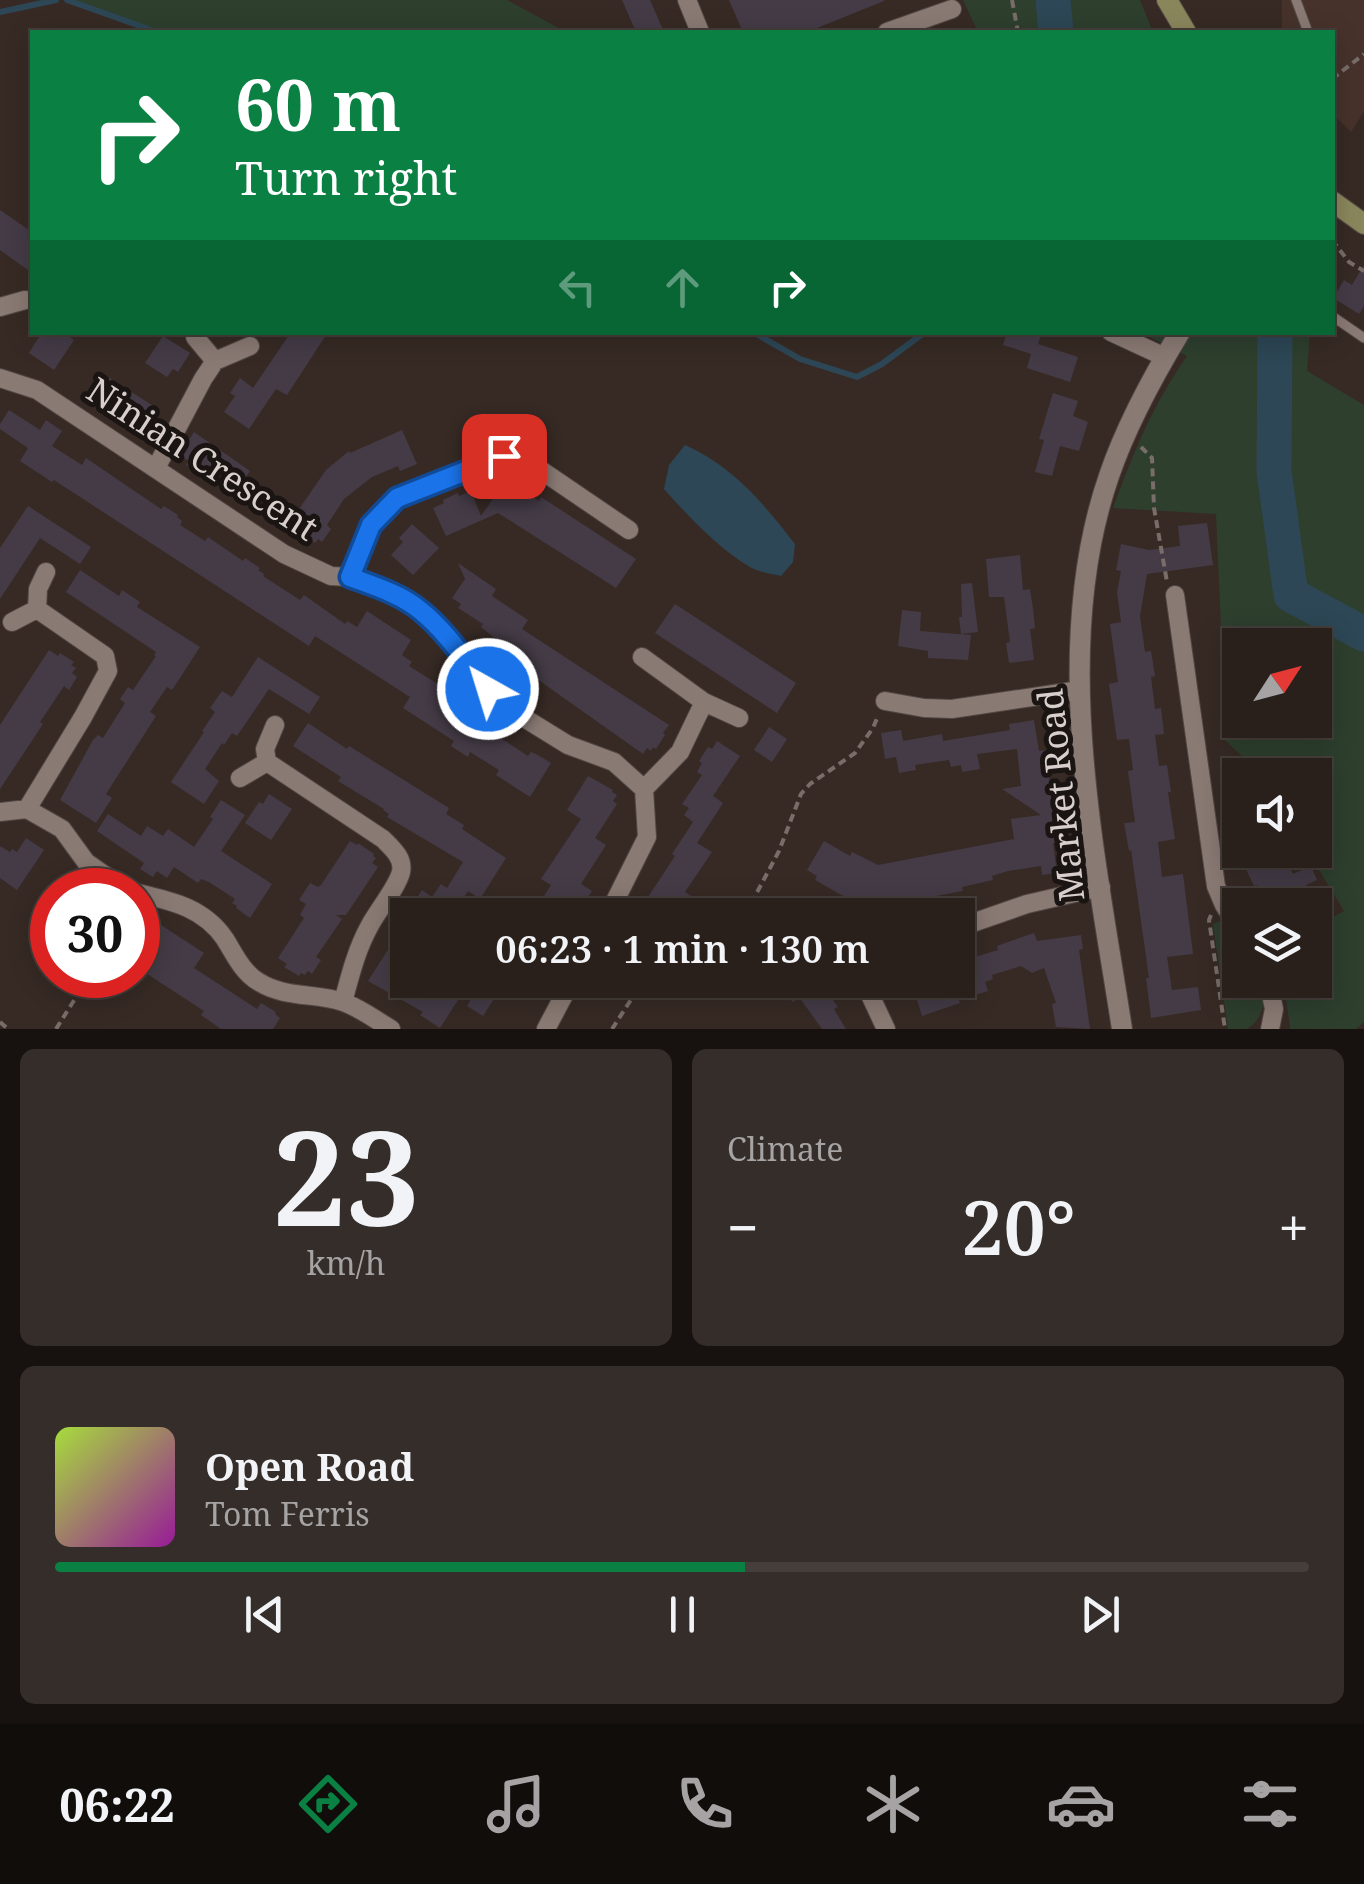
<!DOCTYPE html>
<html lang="en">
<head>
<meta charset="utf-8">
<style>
	:root { --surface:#29201c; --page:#352d29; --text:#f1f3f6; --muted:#a5a3a3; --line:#453e3b; --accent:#0b8043 }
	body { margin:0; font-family:"Noto Serif",serif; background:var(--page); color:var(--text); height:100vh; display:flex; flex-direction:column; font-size:38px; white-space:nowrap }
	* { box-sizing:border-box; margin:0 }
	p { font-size:32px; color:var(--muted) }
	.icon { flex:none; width:55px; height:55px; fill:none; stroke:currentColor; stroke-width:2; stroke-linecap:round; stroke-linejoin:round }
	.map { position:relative; height:1029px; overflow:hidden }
	.sheet { display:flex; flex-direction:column; gap:20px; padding:20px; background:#17120f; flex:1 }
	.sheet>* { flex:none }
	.hud { position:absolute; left:30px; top:30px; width:1305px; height:305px; border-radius:0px; box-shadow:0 5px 25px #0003,0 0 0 2px var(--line); background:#0b8043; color:#fff; overflow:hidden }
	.needle { width:65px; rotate:54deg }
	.controls { position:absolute; left:1222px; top:628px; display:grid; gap:20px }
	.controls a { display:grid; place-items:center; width:110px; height:110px; border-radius:0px; background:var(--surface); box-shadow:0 5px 25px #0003,0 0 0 2px var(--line); font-size:50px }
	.speed { position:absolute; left:30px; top:868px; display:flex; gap:20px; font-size:50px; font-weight:700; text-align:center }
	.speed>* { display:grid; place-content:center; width:130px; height:130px; border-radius:50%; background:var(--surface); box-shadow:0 5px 25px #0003,0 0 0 2px var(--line); line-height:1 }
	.speed .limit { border:15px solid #d22; background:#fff; color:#111 }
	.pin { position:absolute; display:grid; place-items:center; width:85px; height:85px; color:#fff; margin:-42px; border-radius:20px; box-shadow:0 5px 15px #0006 }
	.me { position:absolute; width:110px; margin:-55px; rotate:321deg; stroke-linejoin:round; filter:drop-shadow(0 0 8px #0008) }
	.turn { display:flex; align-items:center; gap:35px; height:210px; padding:0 40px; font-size:45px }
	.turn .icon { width:130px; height:130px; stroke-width:2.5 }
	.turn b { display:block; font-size:70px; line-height:85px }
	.lanes { display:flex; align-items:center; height:95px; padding:0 40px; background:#0003; justify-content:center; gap:50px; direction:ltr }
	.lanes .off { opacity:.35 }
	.big { font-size:75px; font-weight:600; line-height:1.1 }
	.sheet .widget { flex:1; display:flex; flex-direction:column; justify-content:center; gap:15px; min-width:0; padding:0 35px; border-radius:15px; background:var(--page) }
	.sheet .dial { align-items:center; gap:0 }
	.dial b { font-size:130px; line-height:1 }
	.song { display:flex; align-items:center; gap:30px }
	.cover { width:120px; height:120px; border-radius:15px; background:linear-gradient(135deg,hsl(80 70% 55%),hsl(300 70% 35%)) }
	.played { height:10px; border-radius:5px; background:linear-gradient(90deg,var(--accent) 55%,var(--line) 55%) }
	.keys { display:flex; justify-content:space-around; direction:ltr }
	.heat { display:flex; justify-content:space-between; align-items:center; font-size:55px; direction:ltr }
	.sheet .tiles { flex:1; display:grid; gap:20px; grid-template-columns:1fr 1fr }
	.widget:last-child { grid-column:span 2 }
	.trip { position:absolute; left:390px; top:898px; width:585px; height:100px; border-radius:0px; background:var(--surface); box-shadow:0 5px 25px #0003,0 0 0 2px var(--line); font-weight:600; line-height:100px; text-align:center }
	.tab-bar { display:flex; height:160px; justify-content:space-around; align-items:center; background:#100d0b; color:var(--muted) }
	.tab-bar .icon { width:70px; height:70px }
	.tab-bar .on { color:var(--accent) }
	.tab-bar b { font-size:45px; color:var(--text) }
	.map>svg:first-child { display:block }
</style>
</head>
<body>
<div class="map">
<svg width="1364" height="1029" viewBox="0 0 1364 1029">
	<rect width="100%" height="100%" fill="#372a25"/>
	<path fill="#46322b" d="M1282 0H1364V111L1351 132 1333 114 1332 32H1282Z"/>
	<path fill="#2e3f2e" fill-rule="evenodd" d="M68 0H507L566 32H157Z
		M963 0H1140L1153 32H978Z
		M1142 333H1310L1307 371 1364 405V1022L1356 1029H1290V1026L1283 980H1315V926L1344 911 1307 850H1315V775H1262L1226 741 1216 514 1113 508C1134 451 1152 407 1187 356ZM1240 645H1315V720H1240Z
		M1223 920 1240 944V980H1260C1266 1000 1265 1017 1247 1029H1228L1213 924Z"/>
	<path fill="#2d4756" d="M685 445C734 467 763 503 795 544L793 562 781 576C771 574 759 572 750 567 718 548 689 517 664 489L669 465Z"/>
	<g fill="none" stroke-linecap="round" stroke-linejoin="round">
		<path stroke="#2d4756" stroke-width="6" d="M67 0 157 32
			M0 12 56 0
			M753 332 800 359 857 377 882 364 925 332"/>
		<path stroke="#2d4756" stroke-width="35" d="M1053 0 1056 32
			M1275 332 1274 471 1291 595 1364 634"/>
	</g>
	<path fill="#443b46" d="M622 0H650L664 32H636Z
		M729 0H884V1L807 32H743Z
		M0 210 32 232V273L0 250Z
		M1364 265V306L1359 314 1333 298 1344 280 1352 285Z
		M42 332H63L74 340 54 370 29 353Z
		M291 332H328L287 395 276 389 249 429 224 412 235 396 230 393 240 378 253 388Z
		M1007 332H1042L1038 344 1078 357 1070 382 1027 368 1031 354 1003 345Z
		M163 336 190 353 178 372 173 369 167 377 145 363Z
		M100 372 158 409 143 432 112 411 115 407 88 390Z
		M1053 393 1078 401 1073 416 1088 422 1079 451 1060 446 1052 476 1035 472 1044 440 1039 439Z
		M9 410 40 430 46 420 62 431 52 446 82 465 86 458 161 509 164 506 178 515 177 517 182 521 180 525 205 541 208 537 243 561 245 558 260 568 258 570 264 574 263 576 300 600 304 595 345 624 347 621 357 627 367 611 411 640 402 655 412 662 409 666 452 693 449 697 463 706 461 708 497 730 494 734 528 756 531 752 536 754 551 763 530 797 496 775 499 770 470 752 468 757 451 746 454 741 403 708 410 697 315 636 309 646 54 480 52 482 20 461 28 448 0 429V424Z
		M402 430 417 464 400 471 398 466 372 477 344 499 327 525 331 529 322 542 318 539 315 543 311 540 309 543 296 535 299 532 288 525 326 470 349 451 350 453Z
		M194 432 250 471 239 487 213 470 210 475 202 470 199 473 186 465 189 461 179 455Z
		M506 480 539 501 541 497 636 559 616 588 498 513 446 536 433 508 444 503 443 500 458 493 459 496 471 491 481 516Z
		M28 506 91 547 80 564 40 538 0 599V548Z
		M1207 523 1213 565 1147 574 1140 616 1145 652 1151 651 1155 676 1151 677 1155 709 1161 708 1164 734 1155 735 1159 766 1167 765 1171 792H1168L1175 839 1158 842 1162 877 1183 874 1193 954 1167 957 1172 990 1198 987 1201 1010 1151 1018 1146 978H1149L1131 850 1129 851 1124 823 1135 822 1128 771 1133 770 1129 739 1117 740 1109 684 1118 682 1110 624 1121 622 1117 592 1121 571 1116 570 1121 544 1149 550 1180 546 1178 526Z
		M412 524 439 548 413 575 391 555 403 542 399 538Z
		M1020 555 1023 590 1030 589 1033 609 1035 628 1030 629 1034 660 1009 663 1006 643 1010 642 1004 597H989L986 559Z
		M458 563 496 589 492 596 528 620 522 629 669 725 663 733 665 735 656 749 653 747 651 751 647 748 643 754 537 679 535 682 517 671 520 667 511 661 515 656 496 643 497 640 481 627 483 624 458 608 461 604 452 598 465 579Z
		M80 570 119 596 122 590 140 602 137 607 200 647 172 690 167 687 150 712 156 716 106 794 112 798 96 823 60 800 93 740 98 735 103 738 125 703 120 699 128 687 133 690 156 656 154 655 156 652 66 592Z
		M972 583 978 632 961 634 959 617H962L961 584Z
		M675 604 796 683 777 713 655 633Z
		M902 610 921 612 920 631 971 635 968 660 928 658V651L898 646Z
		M49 650 58 656 60 653 74 662 71 665 76 668 72 673 77 677 69 690 64 686 40 722 43 724 0 789V725Z
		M258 657 320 697 309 714 269 689 237 736 232 733 224 745 222 743 205 769 219 781 204 804 171 782 204 732 202 731 215 712 210 708 222 691 232 697Z
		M1034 720 1039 751 1045 750 1056 825 1059 842 1053 843 1057 873 1042 875 1041 866 1008 871 992 876 993 880 962 887 963 891 931 897 933 905 921 907 922 910 899 915H854L859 905 815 880 817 876 807 870 824 841 850 856 852 852 878 865 1014 839 1011 819 1041 815 1002 789 1021 786 1017 749 977 754 980 769 962 772 961 765 951 767 949 760 915 765 916 770 899 773 896 757 885 759 881 733 901 730 903 741 942 734 943 741 1010 730 1009 724Z
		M308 723 347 749 349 746 449 808 446 814 464 825 462 829 506 858 480 899 468 891 453 915H412L417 907 413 904 422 890 432 897 441 884 447 888 463 862 387 817 389 814 383 810 384 809 338 781 341 777 293 746Z
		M769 727 787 739 772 762 754 750Z
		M717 741 740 756 713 796 723 803 697 843 712 852 685 892 691 896 679 915H658L647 907 652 900 648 897 675 856 672 854 693 822 684 815 689 808 682 804 702 775 697 772 702 763 699 761 708 747 712 749Z
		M588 776 613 790 612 792 617 795 613 801 617 804 595 838 606 845 581 884 592 891 576 915H532L551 885 541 879 581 819 567 810Z
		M269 794 292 809 271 840 245 823 259 802 263 804Z
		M221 800 245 815 221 851 272 884 250 918 236 908 237 906 232 903 235 899 209 882 201 879 198 883 174 867 167 878 157 871 153 877 140 869 144 863 97 831 108 814 141 836 147 826 163 836 168 829 194 847 213 819 210 817Z
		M26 838 44 850 17 890 0 878V846L10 852 12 849 17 852Z
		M350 841 357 845 358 843 374 854 373 856 376 858 372 863 378 867 346 915H336L342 919 316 957 321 960 312 974 308 971 305 975 301 973 299 976 284 967 287 964 278 958 304 918 300 915 306 904 299 900 310 883 318 887 321 885Z
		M1246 850H1281L1293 874 1311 866 1317 880 1306 885 1316 905H1267L1257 885 1254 886 1244 865 1251 861Z
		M52 905V956L29 940Z
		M158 923 204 953 194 968 257 1009 261 1003 276 1012 275 1014 280 1018 273 1029H221L201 1015 204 1011 138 968V932L147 938Z
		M1034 933 1037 941 1081 935 1083 949 1079 950 1090 1029 1056 1027 1052 1004 1056 1003 1044 968 1032 973 1021 966 992 975 993 979 985 982 988 991 959 1000 960 1003 922 1016 913 987 923 984 922 980H958V962L998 950 997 946Z
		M389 948 408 959V980H428L458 1000 440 1028 420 1015 423 1012 368 981Z
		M483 980H506L483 1016 467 1006Z
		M786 980H819L838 1007 834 1009 846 1029H822L799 997 793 1002 781 990 788 983Z"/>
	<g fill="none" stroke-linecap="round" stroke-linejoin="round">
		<g stroke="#524743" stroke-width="11">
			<path id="service" d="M1296 0 1308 32
				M1332 316 1364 338"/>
		</g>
		<g stroke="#524743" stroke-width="20">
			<path id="minor" d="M687 0 700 32
				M887 32 952 9
				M0 307 25 300
				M1111 332 1165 357
				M195 337 215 361
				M0 378 37 390 284 554 331 576 350 577 393 594 419 608 436 625 488 689 521 716 568 745 614 762 644 789 647 837 608 915
				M156 468 203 379 215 361 250 346
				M350 577 371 525 397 498 504 456 529 462 629 530
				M1175 595 1216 886 1224 905 1240 930
				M12 622 37 609
				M642 657 704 702 739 718
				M885 701 924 708 952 709 1080 690
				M275 725 265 749 267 762 383 839C392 848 404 858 401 872 397 888 377 911 369 927 356 951 350 976 343 1002
				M240 778 267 762
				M644 789 680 752 704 702
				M27 809 83 717 108 671 105 656 37 609 38 589 46 572
				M0 812 27 809 62 829 86 862 126 890
				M138 893C172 901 204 908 225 939 234 954 243 973 259 982 284 998 316 993 343 1002 360 1008 376 1020 391 1029
				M781 910 787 915
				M958 928 1027 904 1101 887
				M863 980 886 1029
				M1268 980 1274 1009 1270 1029
				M546 1029 572 980"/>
		</g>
		<g stroke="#524743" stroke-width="22">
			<path id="tertiary" d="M1122 1029C1095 853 1049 649 1109 476 1126 426 1152 378 1180 332"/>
		</g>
		<g stroke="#524743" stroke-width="22">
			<path id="secondary" d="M1167 0 1186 32
				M1332 201 1364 224"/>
		</g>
		<path stroke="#786d69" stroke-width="4" stroke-dasharray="8 5" stroke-linecap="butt" d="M1012 0 1018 32
			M1332 79 1364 54
			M1332 240 1349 262 1364 271
			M1141 447 1152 458 1154 508 1167 582
			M745 915 779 851 801 794 810 784 855 753 873 728 878 716
			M1211 915 1209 920 1225 1029
			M0 1022 8 1029
			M56 1029 90 975
			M612 1029 636 992 691 987 700 980"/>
		<use href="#service" stroke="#8a7a74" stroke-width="9"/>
		<use href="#minor" stroke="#8a7a74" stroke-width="18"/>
		<use href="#tertiary" stroke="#8a7a74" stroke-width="20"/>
		<use href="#secondary" stroke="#8a865c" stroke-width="20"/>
	</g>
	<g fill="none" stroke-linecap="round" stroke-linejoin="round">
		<g stroke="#114b97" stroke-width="25">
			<path id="route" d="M488 689C467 663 447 632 421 611 401 594 374 586 350 577L371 525 397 498 504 456"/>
		</g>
		<use href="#route" stroke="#1a73e8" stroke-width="18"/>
	</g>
	<g text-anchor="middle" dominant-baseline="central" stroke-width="10" stroke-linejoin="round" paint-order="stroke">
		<g font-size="35" fill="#d8cfcc" stroke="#1a1412">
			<text transform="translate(203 458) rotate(33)">Ninian Crescent</text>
			<text transform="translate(1060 795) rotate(-96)">Market Road</text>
		</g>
	</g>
</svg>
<div class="controls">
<a><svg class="needle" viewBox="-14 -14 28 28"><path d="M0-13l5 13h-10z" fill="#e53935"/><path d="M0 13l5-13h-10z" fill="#a5a3a3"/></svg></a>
<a><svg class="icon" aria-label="sound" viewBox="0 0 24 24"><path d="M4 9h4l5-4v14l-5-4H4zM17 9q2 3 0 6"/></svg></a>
<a><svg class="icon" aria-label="layers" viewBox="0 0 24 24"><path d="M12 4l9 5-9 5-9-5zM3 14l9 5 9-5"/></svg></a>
</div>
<div class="speed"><div class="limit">30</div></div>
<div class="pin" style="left:504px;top:456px;background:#d93025"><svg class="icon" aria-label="arrive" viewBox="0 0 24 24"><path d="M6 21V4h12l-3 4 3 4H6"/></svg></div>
<svg class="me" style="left:488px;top:689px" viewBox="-20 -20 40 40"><circle r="17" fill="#1a73e8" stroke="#fff" stroke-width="3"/><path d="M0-11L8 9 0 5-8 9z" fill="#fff"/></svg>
<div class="trip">06:23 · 1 min · 130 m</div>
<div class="hud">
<div class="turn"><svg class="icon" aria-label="right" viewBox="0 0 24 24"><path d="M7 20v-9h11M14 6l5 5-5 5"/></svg><div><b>60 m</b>Turn right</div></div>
<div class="lanes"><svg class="icon off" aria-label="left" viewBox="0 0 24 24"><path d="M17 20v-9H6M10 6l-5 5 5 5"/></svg><svg class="icon off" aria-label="ahead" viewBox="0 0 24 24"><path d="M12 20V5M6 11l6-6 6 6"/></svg><svg class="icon" aria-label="right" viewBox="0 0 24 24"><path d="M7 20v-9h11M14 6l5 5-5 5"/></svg></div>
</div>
</div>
<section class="sheet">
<div class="tiles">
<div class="widget dial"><b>23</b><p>km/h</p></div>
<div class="widget"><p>Climate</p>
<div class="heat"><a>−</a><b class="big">20°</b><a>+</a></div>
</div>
<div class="widget">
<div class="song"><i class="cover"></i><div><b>Open Road</b><p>Tom Ferris</p></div></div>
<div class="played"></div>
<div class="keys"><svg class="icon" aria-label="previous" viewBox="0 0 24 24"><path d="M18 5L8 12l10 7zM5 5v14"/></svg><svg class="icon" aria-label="pause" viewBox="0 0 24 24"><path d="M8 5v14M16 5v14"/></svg><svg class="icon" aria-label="next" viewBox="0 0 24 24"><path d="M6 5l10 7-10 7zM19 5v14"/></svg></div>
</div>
</div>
</section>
<nav class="tab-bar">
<b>06:22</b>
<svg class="icon on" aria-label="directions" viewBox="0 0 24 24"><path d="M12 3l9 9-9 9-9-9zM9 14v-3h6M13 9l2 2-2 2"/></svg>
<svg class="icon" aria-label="music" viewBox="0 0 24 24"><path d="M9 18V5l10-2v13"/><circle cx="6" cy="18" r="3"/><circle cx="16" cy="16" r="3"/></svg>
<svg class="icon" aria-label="phone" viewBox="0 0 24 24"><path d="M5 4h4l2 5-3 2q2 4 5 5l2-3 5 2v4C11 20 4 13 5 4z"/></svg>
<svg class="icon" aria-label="climate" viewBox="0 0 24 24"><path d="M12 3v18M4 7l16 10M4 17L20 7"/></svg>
<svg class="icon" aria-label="car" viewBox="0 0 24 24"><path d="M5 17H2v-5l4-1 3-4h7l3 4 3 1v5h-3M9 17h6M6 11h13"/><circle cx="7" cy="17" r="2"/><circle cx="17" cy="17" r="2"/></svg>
<svg class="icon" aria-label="filters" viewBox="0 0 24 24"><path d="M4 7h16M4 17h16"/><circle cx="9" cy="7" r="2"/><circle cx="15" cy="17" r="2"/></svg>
</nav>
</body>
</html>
